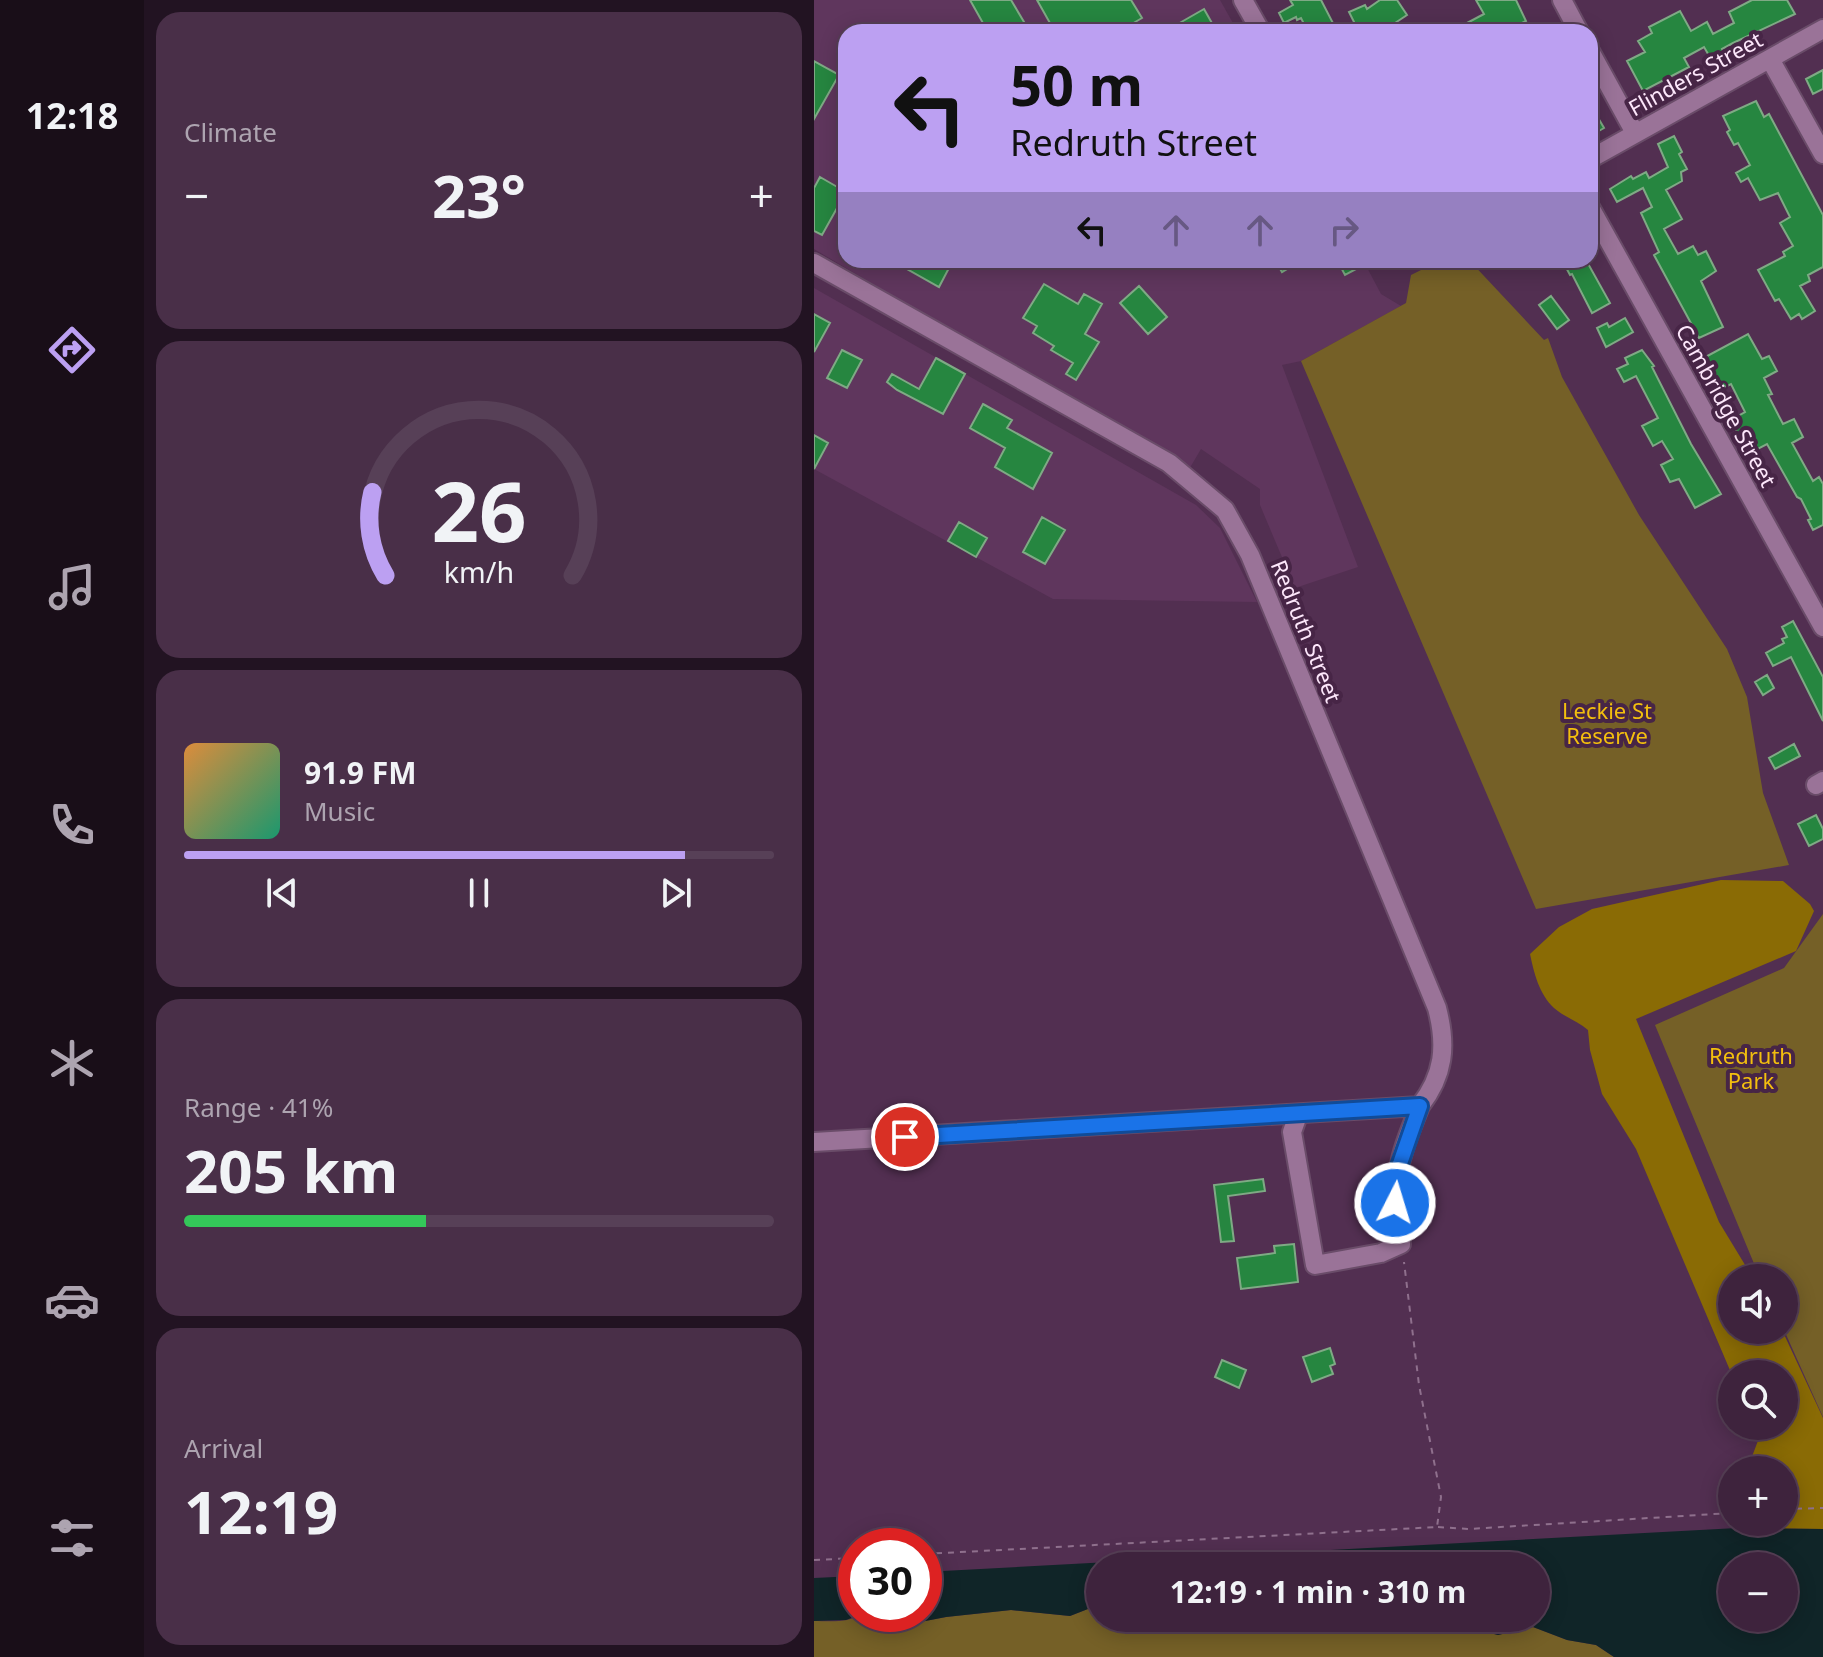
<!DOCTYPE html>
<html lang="en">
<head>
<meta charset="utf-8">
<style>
	:root { --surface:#3e233d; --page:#492f48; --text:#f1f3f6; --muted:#ada4b0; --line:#574057; --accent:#bca0f2 }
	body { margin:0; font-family:"Noto Sans",sans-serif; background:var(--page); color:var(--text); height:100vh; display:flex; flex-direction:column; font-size:30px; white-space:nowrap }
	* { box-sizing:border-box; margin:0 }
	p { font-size:26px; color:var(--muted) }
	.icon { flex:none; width:44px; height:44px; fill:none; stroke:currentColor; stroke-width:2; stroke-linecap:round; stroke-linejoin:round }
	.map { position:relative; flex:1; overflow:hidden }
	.sheet { display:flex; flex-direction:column; gap:12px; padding:12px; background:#221322; width:670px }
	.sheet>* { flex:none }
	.banner { position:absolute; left:24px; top:24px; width:760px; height:244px; border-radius:24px; box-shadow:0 4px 20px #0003,0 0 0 2px var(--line); background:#bca0f2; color:#111; overflow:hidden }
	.buttons { position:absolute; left:904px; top:1264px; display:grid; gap:16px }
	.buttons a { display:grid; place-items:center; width:80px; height:80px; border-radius:50%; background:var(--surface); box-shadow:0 4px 20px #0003,0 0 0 2px var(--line); font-size:40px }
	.speed { position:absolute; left:24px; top:1528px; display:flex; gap:16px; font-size:40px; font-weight:700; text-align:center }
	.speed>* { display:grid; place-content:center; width:104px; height:104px; border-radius:50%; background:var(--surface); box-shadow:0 4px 20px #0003,0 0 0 2px var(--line); line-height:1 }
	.speed .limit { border:12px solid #d22; background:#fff; color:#111 }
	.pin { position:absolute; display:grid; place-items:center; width:68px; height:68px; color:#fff; margin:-34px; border:4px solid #fff; border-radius:50%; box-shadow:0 2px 8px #0007 }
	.me { position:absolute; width:88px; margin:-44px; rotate:5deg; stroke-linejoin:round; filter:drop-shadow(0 0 6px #0008) }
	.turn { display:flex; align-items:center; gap:28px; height:168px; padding:0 40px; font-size:36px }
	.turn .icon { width:104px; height:104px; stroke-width:2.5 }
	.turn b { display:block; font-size:56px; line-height:68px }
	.lanes { display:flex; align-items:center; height:76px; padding:0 40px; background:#0003; justify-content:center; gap:40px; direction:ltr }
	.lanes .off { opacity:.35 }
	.big { font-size:60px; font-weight:700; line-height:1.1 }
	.sheet .card { flex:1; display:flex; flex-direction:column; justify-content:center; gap:12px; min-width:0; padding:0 28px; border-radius:24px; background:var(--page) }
	.sheet .dial { align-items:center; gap:0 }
	.dial svg { height:208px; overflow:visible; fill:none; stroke:var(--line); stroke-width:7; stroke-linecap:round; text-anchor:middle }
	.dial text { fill:var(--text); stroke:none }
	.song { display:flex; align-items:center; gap:24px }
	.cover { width:96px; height:96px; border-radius:12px; background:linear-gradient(135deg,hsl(30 70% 55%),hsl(160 70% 35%)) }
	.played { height:8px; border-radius:4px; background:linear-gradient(90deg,var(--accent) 85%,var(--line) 85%) }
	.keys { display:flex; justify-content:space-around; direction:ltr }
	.heat { display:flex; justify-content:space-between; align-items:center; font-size:44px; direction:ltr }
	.charge { height:12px; border-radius:6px; background:linear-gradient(90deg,#34c759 41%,var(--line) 0) }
	.trip { position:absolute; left:272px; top:1552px; width:464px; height:80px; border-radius:40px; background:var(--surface); box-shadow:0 4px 20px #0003,0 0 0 2px var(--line); font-weight:700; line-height:80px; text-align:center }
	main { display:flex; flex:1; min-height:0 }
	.tab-bar { display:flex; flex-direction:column; width:144px; justify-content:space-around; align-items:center; background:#190e18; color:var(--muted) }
	.tab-bar .icon { width:56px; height:56px }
	.tab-bar .selected { color:var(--accent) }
	.tab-bar b { font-size:36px; color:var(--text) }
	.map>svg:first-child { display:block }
</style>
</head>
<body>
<main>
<nav class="tab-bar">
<b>12:18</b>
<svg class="icon selected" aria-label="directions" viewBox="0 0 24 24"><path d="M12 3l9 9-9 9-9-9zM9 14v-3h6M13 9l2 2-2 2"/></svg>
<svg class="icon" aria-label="music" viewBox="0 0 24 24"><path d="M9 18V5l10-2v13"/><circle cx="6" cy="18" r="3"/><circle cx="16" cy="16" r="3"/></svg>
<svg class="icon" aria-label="phone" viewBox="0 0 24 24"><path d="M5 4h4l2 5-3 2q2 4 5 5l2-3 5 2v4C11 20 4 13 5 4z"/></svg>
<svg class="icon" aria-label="climate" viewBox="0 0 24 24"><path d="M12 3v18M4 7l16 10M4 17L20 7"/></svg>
<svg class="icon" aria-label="car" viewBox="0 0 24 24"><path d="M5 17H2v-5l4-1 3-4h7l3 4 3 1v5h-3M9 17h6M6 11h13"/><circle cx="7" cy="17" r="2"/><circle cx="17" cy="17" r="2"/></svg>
<svg class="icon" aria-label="filters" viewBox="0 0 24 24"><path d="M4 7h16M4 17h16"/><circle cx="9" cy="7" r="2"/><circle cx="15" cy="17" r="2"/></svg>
</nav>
<section class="sheet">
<div class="card"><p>Climate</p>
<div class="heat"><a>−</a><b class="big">23°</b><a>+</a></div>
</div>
<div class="card dial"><svg viewBox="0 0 100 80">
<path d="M14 69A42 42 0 1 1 86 69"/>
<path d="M14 69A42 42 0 0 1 9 37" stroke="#bca0f2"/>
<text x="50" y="56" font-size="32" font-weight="700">26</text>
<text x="50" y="72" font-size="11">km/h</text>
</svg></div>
<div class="card">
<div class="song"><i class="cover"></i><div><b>91.9 FM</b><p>Music</p></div></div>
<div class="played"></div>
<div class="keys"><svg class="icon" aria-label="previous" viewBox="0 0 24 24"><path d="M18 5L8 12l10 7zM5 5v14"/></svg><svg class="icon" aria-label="pause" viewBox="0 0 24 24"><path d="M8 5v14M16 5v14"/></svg><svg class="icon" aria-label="next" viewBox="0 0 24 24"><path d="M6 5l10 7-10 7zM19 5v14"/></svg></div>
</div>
<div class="card"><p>Range · 41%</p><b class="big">205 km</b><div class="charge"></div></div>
<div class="card"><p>Arrival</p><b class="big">12:19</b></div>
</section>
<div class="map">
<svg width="1009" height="1657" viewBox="0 0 1009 1657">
	<rect width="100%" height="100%" fill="#522f51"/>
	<path fill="#5f365d" d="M0 0H406L424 32H32V260H549L567 294 587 306 487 361 468 365 544 567 481 588 446 505V489L387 449 374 471 0 249Z
		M0 288 382 505 406 528 443 602 239 599 0 469Z"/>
	<path fill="#756027" d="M627 260H655L730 340 734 338 748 377 825 515 913 649 933 697 949 793 975 865 722 909 487 361 592 303 597 275Z
		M1009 914V1417L970 1330V1278H946L841 1025 970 968Z
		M279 1607H286V1618H562L573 1626H649L684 1635 719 1627 753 1640 782 1645 800 1657H0V1621C10 1621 23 1622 33 1620 52 1615 59 1606 70 1629L132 1617 197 1610 256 1616Z"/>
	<path fill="#8a6b05" d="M907 880 969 881 996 904 1000 911 982 951 822 1019 905 1222 939 1278H918V1330H968L1009 1418V1529L923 1528V1522H970V1470H933L945 1438 940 1426H970V1374L918 1375 822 1149 788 1094 776 1050 774 1030C764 1021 750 1017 740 1008 725 994 720 973 716 954L745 927 778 909Z"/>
	<path fill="#102528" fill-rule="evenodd" d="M923 1528 1009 1529V1657H800L782 1645 753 1640 719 1627 684 1635 649 1626H573L562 1618H722V1566H286V1607H279L256 1616 197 1610 132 1617 70 1629 64 1618 58 1614H110V1572ZM918 1566H970V1618H918Z
		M42 1576V1614H48L32 1620 0 1621V1578Z"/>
	<path fill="#268640" stroke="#7faa85" stroke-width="2" d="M156 0H197L216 32H174Z
		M223 0H317L328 18 304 32H241Z
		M476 0H507L521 27 519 28 521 32H494L487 18 483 20 482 17 470 23 465 13 479 5Z
		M566 0H583L593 15 575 27 574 24 559 32H545L535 12 551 5 553 9Z
		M662 0H702L712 21 690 32H636L670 14Z
		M938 0H973L981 14 919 43 908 49 910 53 897 59 890 47 870 58 875 67 829 91 813 61 831 52 824 41 838 33 835 27 866 11 877 31 893 22 899 34 920 23 915 12Z
		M390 9 403 32H350Z
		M0 61 25 75 0 119Z
		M1009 70V89L999 94 992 79Z
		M942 101 950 117 955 114 1009 215V267L994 275 996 281 986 286 1001 311 988 319 985 314 977 319 965 299 961 301 944 270 971 256 969 252 979 246 966 223 976 217 964 193 946 200 934 178 927 182 922 173 936 165 924 143 920 145 913 132 916 130 909 116Z
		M776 104 790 128 776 136Z
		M860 136 868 152 865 154 873 169 867 172 868 181 852 190 868 219 850 229 864 254 879 246 884 255 892 251 902 271 887 281 909 327 885 338 840 255 845 252 827 213 838 207 829 188 803 202 796 189 817 176 819 179 832 172 835 178 854 167 844 144Z
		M6 177 32 192 8 235 0 231V188Z
		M77 260H126L125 263 135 268 125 287Z
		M461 260H488L468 272Z
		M523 260H540L544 268 531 275Z
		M748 260H772L796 303 778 313 758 274 756 275Z
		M230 284 264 304 270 294 288 304 271 334 285 342 262 380 252 374 259 363 237 350 240 346 219 333 223 326 209 318Z
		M325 286 353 317 334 334 306 303Z
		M737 296 755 320 743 329 725 305Z
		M0 314 16 323 0 352Z
		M811 318 819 332 792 347 783 328 793 323 795 327Z
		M934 334 948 359 955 356 963 371 950 378 958 394 954 395 969 424 980 419 989 437 978 443 999 481 1005 477 1009 484V525L999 530 994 520 997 519 987 499 983 497 953 444 934 454 917 420 931 412 917 384 901 392 884 361Z
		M28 350 48 360 33 388 13 378Z
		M828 350 840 366 838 367 877 444 907 494 881 508 865 479 856 482 847 465 859 459 848 441 839 446 828 426 844 418 822 376 810 382 803 369 814 364 811 358Z
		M122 358 151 374 129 414 83 390 73 382 78 374 105 389Z
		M169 404 198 420 193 428 238 453 219 489 181 467 191 448 156 428Z
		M0 435 14 443 0 469Z
		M228 517 251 530 231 564 209 552Z
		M145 522 173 538 162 557 134 541Z
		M979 621 1009 677V721L977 657 959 666 952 653 970 643 968 639 973 637 968 627Z
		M953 675 960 688 949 695 941 682Z
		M980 744 986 756 961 769 955 758Z
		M1002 815 1009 829V839L995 846 984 824Z
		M449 1179 451 1191 414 1196 420 1241 407 1242 400 1185Z
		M480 1244 484 1282 427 1289 423 1258 461 1253 460 1246Z
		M516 1348 521 1364 516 1366 519 1374 498 1382 489 1357Z
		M408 1360 432 1370 425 1388 401 1377Z"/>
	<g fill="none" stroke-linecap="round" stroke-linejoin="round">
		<g stroke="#6a4c69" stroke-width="22">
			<path id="minor" d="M429 0 447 32
				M748 0 765 32
				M776 51 821 133
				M956 59 1009 154
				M776 159 1009 29
				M776 207 1009 627
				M0 263 355 463 411 510 436 555 623 1008C633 1046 630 1075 606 1106L0 1142
				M1002 785 1009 781
				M484 1115 478 1132 501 1265 567 1253 587 1244C578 1182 582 1164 606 1106"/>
		</g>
		<path stroke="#8f708d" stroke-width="2" stroke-dasharray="6 6" stroke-linecap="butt" d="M970 1509 1009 1508
			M624 1527 654 1529 918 1513
			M110 1554 623 1527 627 1497 605 1385 590 1262
			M0 1560 42 1558"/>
		<use href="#minor" stroke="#9a7398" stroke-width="18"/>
	</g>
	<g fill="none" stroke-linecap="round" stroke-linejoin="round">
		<g stroke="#114b97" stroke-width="20">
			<path id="route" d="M91 1137 606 1106 582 1175 581 1203"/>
		</g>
		<use href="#route" stroke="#1a73e8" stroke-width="14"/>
	</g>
	<g text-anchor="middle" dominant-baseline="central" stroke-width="8" stroke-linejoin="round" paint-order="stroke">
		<g font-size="22" fill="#fde7fb" stroke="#472546">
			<text transform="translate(881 73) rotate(-29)">Flinders Street</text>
			<text transform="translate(913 405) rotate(61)">Cambridge Street</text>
			<text transform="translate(493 631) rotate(68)">Redruth Street</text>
		</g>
		<g font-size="22" fill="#f3bf0e" stroke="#472546">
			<text x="793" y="710">Leckie St<tspan x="793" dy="25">Reserve</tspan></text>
			<text x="937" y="1055">Redruth<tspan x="937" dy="25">Park</tspan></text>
		</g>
	</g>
</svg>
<div class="buttons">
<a><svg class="icon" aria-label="sound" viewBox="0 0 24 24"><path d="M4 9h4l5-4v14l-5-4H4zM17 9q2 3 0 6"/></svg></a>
<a><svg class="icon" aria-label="search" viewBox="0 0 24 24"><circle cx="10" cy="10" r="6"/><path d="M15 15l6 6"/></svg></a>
<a>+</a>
<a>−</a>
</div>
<div class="speed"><div class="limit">30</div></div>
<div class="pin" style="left:91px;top:1137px;background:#d93025"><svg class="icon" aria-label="arrive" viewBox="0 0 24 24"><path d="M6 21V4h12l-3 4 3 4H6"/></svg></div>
<svg class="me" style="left:581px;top:1203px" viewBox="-20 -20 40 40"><circle r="17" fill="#1a73e8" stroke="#fff" stroke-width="3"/><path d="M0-11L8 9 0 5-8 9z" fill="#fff"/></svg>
<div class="trip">12:19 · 1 min · 310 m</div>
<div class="banner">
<div class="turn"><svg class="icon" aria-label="left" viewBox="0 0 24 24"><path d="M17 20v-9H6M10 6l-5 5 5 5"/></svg><div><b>50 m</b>Redruth Street</div></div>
<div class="lanes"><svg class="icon" aria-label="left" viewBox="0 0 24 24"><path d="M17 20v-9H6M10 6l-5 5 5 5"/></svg><svg class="icon off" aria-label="ahead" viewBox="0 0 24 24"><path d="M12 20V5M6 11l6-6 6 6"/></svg><svg class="icon off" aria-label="ahead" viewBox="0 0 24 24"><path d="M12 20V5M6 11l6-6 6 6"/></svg><svg class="icon off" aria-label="right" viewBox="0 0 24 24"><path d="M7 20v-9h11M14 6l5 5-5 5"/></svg></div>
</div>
</div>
</main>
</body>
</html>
